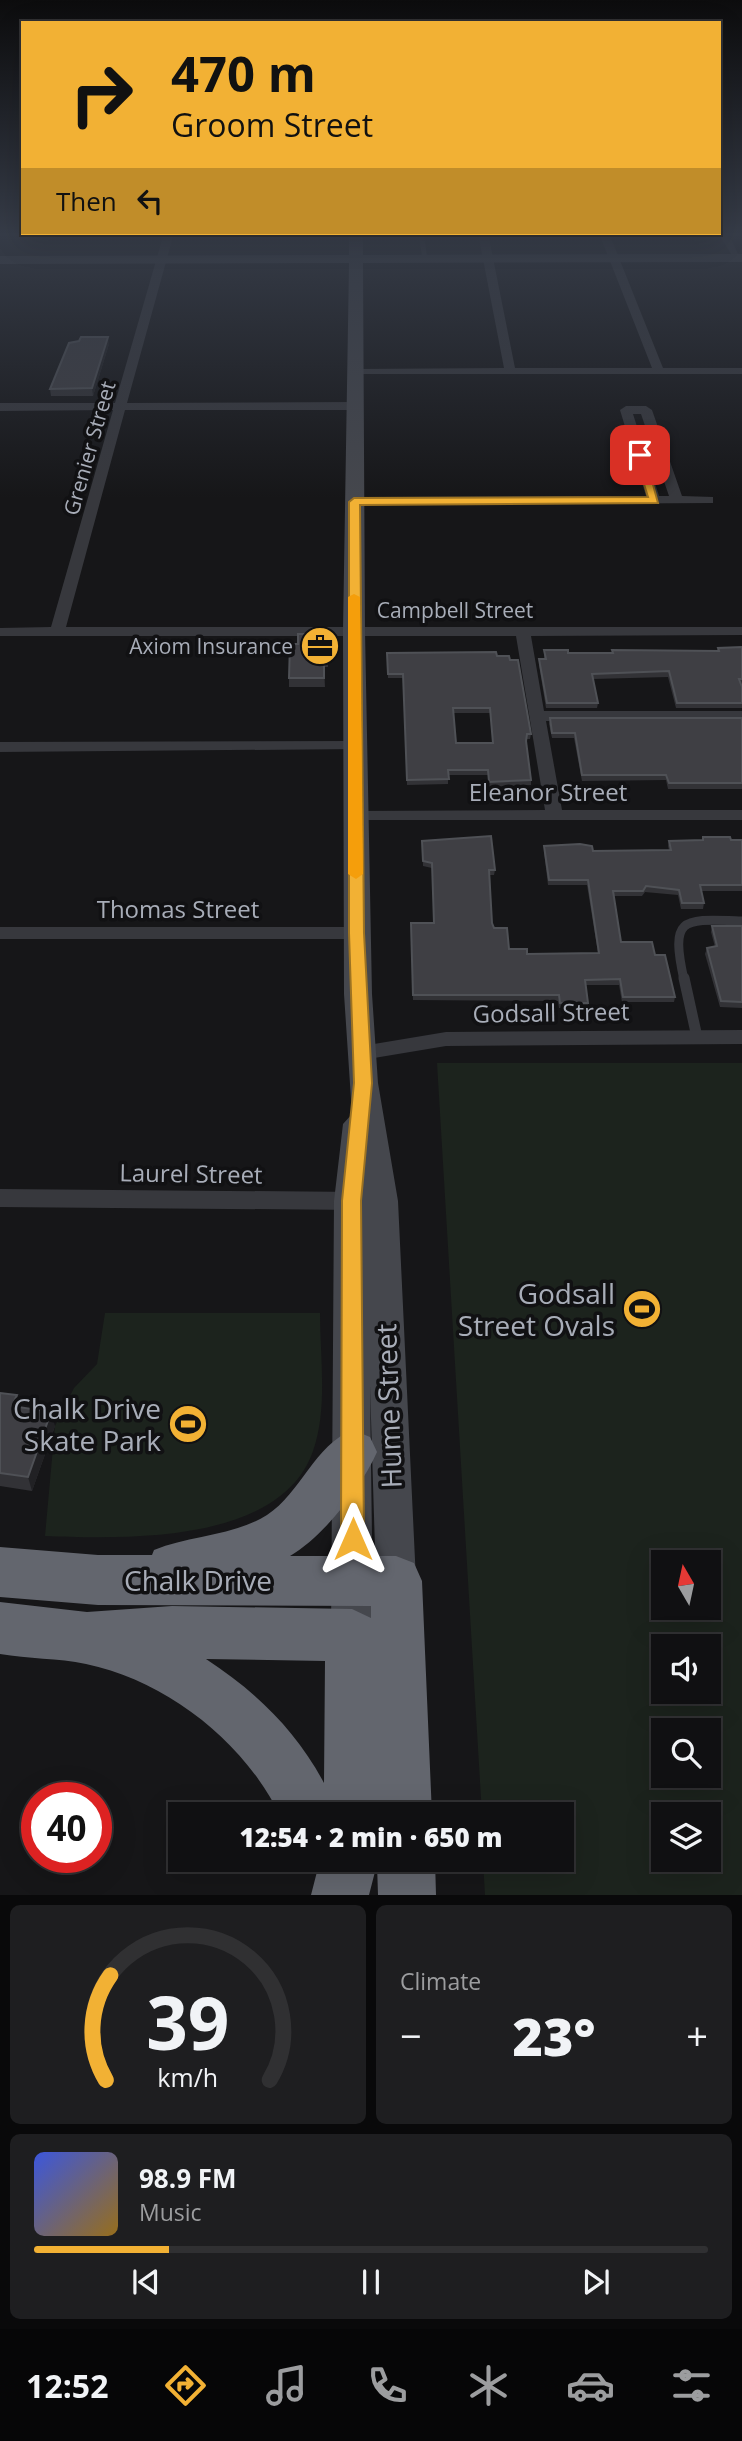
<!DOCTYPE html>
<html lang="en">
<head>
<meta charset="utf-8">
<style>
	:root { --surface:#101012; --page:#1e1e20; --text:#f1f3f6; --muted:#9c9d9f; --line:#303032; --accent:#f2b134 }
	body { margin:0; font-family:"Open Sans",sans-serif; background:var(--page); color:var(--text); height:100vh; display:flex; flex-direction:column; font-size:26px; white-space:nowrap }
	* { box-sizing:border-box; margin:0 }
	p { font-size:23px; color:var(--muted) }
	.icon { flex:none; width:38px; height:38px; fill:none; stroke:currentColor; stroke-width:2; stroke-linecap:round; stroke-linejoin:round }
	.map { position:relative; height:1895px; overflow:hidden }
	.drawer { display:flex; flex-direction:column; gap:10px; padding:10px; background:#09090a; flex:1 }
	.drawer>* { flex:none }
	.guide { position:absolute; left:21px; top:21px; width:700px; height:214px; border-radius:0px; box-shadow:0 7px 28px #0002,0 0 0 2px var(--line); background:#f2b134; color:#111; overflow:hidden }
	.needle { width:46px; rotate:351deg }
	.controls { position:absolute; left:651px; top:1550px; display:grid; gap:14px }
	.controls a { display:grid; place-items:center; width:70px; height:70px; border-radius:0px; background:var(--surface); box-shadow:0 7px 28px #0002,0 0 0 2px var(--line); font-size:35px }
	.speed { position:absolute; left:21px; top:1782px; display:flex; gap:14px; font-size:35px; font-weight:700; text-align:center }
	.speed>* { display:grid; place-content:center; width:91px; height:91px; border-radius:50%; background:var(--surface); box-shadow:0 7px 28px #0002,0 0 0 2px var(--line); line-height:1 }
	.speed .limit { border:10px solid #d22; background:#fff; color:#111 }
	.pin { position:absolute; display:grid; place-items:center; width:60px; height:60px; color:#fff; margin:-30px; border-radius:14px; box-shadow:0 4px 10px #0006 }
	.me { position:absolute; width:77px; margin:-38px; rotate:0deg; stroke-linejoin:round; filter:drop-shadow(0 0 5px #0008) }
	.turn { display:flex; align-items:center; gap:24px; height:147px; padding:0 35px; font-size:32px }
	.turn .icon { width:91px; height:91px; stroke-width:2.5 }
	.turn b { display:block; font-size:49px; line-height:60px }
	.then { display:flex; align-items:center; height:66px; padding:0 35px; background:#0003; gap:14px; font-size:26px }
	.big { font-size:52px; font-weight:800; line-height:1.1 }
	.drawer .widget { flex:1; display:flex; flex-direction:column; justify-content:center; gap:10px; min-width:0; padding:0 24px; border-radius:10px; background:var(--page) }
	.drawer .dial { align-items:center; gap:0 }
	.dial svg { height:182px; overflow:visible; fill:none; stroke:var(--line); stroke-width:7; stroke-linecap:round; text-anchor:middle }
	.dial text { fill:var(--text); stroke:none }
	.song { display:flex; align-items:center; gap:21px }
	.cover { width:84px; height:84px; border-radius:10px; background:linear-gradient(135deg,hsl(230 70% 55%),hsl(40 70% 35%)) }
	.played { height:7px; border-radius:4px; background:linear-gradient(90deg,var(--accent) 20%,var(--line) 20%) }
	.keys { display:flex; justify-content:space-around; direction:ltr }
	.heat { display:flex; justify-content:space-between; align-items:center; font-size:38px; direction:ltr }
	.drawer .tiles { flex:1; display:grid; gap:10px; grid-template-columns:1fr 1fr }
	.widget:last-child { grid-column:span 2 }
	.trip { position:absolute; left:168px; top:1802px; width:406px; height:70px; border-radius:0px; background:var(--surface); box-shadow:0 7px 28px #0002,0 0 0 2px var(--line); font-weight:800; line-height:70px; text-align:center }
	.menu { display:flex; height:112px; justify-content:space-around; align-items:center; background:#060607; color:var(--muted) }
	.menu .icon { width:49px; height:49px }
	.menu .active { color:var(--accent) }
	.menu b { font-size:32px; color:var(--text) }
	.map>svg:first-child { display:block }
</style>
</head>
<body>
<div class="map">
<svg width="742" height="1895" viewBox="0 0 742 1895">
	<rect width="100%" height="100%" fill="#161618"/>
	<path fill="#1c231d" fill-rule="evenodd" d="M437 1063H742V1895H485L483 1860H562V1815H482ZM663 1563H709V1608H663ZM663 1647H709V1692H663ZM663 1731H709V1776H663ZM663 1815H709V1860H663Z
		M105 1313H320C320 1357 328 1409 313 1451 281 1544 125 1539 45 1536L55 1426 74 1388 97 1364Z"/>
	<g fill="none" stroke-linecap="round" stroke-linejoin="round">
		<path stroke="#37383d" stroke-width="5" d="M421 233 425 259"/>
		<path stroke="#37383d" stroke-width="9" d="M684 980C670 916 682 919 742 921"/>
		<path stroke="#37383d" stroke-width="11" d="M684 978 697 1037"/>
		<path fill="#37383d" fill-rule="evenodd" d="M164 233H174L127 403 355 402 361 406 355 410H125L66 627H742V635L531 636 544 711H742V721H546L562 810H742V820H349L346 816 349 812 355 811 545 810 516 636H0V628L51 627 113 410 0 411V403H115Z
			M478 233H488L515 368H652L599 233H609L663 368H742V374H351L349 372 355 369 504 368Z
			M718 233H728L741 260H735Z
			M626 406H646L652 410 682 496 713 497V503L354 505 347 501 354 497 646 496 620 410ZM633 414H641L669 496H659Z
			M354 741 360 743 362 746 360 749 0 752V742Z
			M0 927H356L366 933 356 939H0Z
			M742 1030V1044L446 1046 362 1060 355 1058 352 1053 355 1048 362 1046 446 1032Z
			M0 1189 359 1192 367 1195 370 1201 367 1207 359 1210 0 1207Z"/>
		<path fill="#45474d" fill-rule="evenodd" d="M349 233H363V255L742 254V262L363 263 365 631 372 994 378 1083 398 1201 416 1581 410 1595 396 1601 382 1595 376 1581 370 1386 373 1617 379 1619 385 1634 379 1649 352 1656 337 1650 331 1635 334 1201 343 1124 352 1114 344 994 343 631 349 263 0 264V256L349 255Z"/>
		<path fill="#63666e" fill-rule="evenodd" d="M353 1430 370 1437 377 1452C361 1488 324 1536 290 1556H396L414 1563 422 1581 432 1815H280C243 1741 167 1681 86 1664 58 1658 28 1659 0 1654V1602L87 1612 172 1606 352 1609 371 1618V1606L98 1605 0 1597V1547L98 1555H152L154 1550C190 1535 234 1536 267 1515 301 1493 314 1445 353 1430ZM206 1659 325 1661 324 1783C296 1730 255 1691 206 1659Z
			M320 1860H435L436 1895H378L377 1864 369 1895H311Z"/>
	</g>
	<path fill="#323236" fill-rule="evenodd" d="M109 344 93 396H51L50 389Z
		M327 634 328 667H324L325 687H289V678L298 644Z
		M742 647V684H741L742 687V708H676L668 677 593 679 598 703 597 708H546L539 665V659H544V650L568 653H612V650L717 651 718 648Z
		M387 653 497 656 531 734 530 739H527L526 743 531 780V785L488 787V775H448V784L407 785 403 678H388ZM453 713H490L493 743H456Z
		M550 718H742V789H668L666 780 582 781 574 738H552L549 724Z
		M703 837 742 840V891H701L704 903 703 909H681L678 895 645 892 642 896H614L621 942 655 955 675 997 674 1002H622L619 985H586L588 1003V1008H559L558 1001 413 1000 411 923H434L432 868 423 866 422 841 495 870 494 875H490L492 923 509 949 527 954 598 953 587 885H548L544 852V846L593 851 669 850 668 846 669 841 702 840Z
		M712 926H742V1008L720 1007 705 954 707 948 715 947 711 932Z
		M0 1393 17 1395 20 1407 55 1426 32 1491 0 1486Z"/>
	<path fill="#212124" d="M108 337 109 344 93 396 92 388Z
		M17 1395 21 1410 12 1406Z
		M51 1412 55 1426 32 1491 28 1477Z"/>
	<path fill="#3f3f44" stroke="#4f5156" stroke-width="2" fill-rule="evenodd" d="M81 337H108L92 388 50 389 69 343 79 341Z
		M298 634H327V658H324V678H289L290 644H298Z
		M742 647V679H739L742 687V703H677L669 671 592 674 598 703H547L539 659H546L544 650H568V653H613L612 650 719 651 718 648Z
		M496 652 497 656H509L510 660H518L531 734H527L526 741 531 780 489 782 488 770H448L449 779 407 780 403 674H388L387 653ZM453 708H490L493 743H456Z
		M550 718H742V783H669L666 775H582L575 733H552Z
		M491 836 495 870H489L492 923 494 928H507L509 949H527V954L599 953 588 880H549L544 846 580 844 592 846 593 851 671 850 669 841 703 840V837H730L731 840H742V885H700L704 903H682L679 890 646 886 643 891H613L621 942H652L655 955H665L675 997H623L620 979 585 980 588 1003H560L559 995H413L411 923H434L432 863 423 861 422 841Z
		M712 926H742V1002L721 1001 707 948 717 946Z
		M0 1393 17 1395 12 1406 51 1412 28 1477 0 1473Z"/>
	<linearGradient id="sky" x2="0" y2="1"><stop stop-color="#0c0c0d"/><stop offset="0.47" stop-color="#363c48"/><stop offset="1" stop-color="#363c48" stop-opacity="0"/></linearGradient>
	<rect width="742" height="498" fill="url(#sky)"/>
	<path fill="#f2b134" stroke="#9d7322" stroke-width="2" d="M640 452 645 455 658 503 360 505 364 933 372 1083 361 1201 364 1539 361 1547 353 1550 345 1547 341 1539 342 1201 354 1083 349 933V502L354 498 648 497 635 455Z"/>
	<path fill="#f59e0b" d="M354 594 360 597 363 874 356 879 348 874V597Z"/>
	<defs>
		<g id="office-disc" transform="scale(2.0125)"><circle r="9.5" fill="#f2b134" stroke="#111113"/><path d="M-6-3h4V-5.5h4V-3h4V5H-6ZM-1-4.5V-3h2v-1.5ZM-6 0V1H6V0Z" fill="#111"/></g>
		<g id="stadium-disc" transform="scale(2.0125)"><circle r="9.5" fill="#f2b134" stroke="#111113"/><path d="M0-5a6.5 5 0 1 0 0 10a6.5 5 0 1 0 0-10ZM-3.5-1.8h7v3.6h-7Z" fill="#111"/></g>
	</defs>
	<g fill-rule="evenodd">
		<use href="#office-disc" x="320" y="646"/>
		<use href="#stadium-disc" x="642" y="1309"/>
		<use href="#stadium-disc" x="188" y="1424"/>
	</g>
	<g text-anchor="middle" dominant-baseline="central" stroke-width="7" stroke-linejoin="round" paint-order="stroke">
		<g font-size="21" fill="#a8adb8" stroke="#111113">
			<text transform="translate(89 448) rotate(-74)">Grenier Street</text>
			<text x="455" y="610">Campbell Street</text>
		</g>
		<g font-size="21" fill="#a8adb8" stroke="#111113" text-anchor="end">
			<text x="293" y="646">Axiom Insurance</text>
		</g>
		<g font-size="24" fill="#a8adb8" stroke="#111113">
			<text x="548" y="791">Eleanor Street</text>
			<text x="178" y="908">Thomas Street</text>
			<text transform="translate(551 1012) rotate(-1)">Godsall Street</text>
			<text transform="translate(191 1173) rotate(1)">Laurel Street</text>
		</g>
		<g font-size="28" fill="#a8adb8" stroke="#111113" text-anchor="end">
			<text x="615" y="1293">Godsall<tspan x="615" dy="32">Street Ovals</tspan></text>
			<text x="161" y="1408">Chalk Drive<tspan x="161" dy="32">Skate Park</tspan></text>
		</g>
		<g font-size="28" fill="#a8adb8" stroke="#111113">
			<text transform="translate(388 1406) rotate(-92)">Hume Street</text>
			<text x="198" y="1580">Chalk Drive</text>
		</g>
	</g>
</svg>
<div class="controls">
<a><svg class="needle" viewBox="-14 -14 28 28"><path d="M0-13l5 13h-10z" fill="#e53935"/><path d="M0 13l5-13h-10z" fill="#9c9d9f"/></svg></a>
<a><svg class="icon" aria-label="sound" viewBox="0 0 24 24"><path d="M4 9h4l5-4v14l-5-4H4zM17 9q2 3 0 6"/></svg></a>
<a><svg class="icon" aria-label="search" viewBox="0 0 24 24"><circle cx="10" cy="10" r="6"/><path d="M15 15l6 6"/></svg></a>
<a><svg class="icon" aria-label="layers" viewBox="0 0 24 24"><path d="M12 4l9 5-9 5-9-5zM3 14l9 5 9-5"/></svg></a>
</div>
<div class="speed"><div class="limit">40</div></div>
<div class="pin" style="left:640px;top:455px;background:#d93025"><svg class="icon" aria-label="arrive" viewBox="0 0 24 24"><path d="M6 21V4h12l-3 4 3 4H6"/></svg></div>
<svg class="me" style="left:353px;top:1539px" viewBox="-20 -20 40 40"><path d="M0-17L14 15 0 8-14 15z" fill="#f2b134" stroke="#fff" stroke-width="4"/></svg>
<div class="trip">12:54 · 2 min · 650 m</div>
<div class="guide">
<div class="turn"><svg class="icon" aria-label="right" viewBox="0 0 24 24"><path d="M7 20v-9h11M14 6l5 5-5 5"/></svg><div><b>470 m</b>Groom Street</div></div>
<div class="then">Then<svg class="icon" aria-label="left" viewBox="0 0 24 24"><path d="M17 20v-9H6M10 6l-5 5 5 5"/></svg></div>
</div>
</div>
<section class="drawer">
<div class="tiles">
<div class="widget dial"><svg viewBox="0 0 100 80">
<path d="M14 69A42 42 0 1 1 86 69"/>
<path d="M14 69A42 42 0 0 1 16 23" stroke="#f2b134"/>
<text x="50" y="56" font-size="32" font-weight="700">39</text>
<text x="50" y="72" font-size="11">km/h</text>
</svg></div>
<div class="widget"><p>Climate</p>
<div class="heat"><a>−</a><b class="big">23°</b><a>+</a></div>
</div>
<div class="widget">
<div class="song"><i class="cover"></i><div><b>98.9 FM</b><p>Music</p></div></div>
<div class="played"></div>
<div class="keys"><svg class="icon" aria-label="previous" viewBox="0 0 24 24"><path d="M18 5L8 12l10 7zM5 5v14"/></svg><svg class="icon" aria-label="pause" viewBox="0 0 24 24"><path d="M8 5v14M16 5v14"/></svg><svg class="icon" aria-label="next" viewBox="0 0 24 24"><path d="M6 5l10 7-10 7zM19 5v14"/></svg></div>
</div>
</div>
</section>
<nav class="menu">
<b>12:52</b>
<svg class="icon active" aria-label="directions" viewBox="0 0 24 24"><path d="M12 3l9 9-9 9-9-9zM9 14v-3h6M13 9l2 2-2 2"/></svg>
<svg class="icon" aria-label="music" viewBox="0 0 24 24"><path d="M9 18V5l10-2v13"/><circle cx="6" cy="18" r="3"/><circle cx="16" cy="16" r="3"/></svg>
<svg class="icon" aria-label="phone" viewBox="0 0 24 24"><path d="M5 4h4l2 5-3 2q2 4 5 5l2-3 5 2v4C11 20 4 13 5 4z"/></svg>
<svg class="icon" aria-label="climate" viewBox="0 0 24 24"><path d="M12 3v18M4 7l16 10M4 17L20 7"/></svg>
<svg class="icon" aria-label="car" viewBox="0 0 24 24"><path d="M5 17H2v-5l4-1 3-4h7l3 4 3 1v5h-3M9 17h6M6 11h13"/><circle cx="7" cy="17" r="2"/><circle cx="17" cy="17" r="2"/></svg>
<svg class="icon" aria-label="filters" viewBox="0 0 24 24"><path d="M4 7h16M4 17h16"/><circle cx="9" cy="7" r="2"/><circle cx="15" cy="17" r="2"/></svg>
</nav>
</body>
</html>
